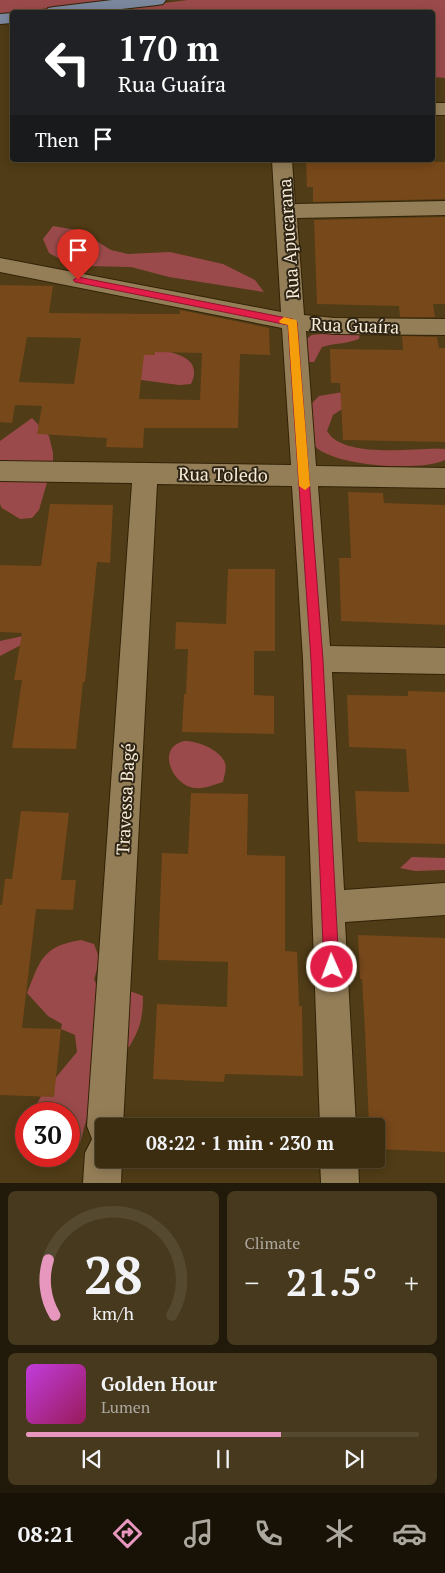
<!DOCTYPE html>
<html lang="en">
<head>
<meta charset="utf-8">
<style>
	:root { --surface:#3c2d10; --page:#47391e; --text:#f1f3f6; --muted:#aca89f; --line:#554930; --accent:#e797bd }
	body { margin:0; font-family:"PT Serif",serif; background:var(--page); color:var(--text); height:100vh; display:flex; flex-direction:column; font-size:19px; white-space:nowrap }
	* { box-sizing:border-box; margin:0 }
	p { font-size:16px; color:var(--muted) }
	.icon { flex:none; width:28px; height:28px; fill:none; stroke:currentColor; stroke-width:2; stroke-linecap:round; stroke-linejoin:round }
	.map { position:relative; height:1183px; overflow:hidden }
	.details { display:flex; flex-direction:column; gap:8px; padding:8px; background:#211909; flex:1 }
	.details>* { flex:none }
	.banner { position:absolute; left:10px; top:10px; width:425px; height:152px; border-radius:5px; box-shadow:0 2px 12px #0003,0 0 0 1px var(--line); background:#202124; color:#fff; overflow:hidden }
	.speed { position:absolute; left:15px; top:1102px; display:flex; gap:10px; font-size:25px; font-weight:700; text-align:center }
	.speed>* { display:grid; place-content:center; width:65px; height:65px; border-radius:50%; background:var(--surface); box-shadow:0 2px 12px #0003,0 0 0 1px var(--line); line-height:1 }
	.speed .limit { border:8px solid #d22; background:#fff; color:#111 }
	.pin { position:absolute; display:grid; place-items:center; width:42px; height:42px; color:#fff; margin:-51px -21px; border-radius:50% 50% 50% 0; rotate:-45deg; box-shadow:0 0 5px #0007 }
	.pin .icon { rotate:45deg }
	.me { position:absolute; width:55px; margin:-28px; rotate:358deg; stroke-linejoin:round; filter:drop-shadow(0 0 4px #0008) }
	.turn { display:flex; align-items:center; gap:18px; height:105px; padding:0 25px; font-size:22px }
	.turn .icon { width:65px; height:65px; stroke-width:2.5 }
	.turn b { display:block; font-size:35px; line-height:42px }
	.then { display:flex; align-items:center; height:48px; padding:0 25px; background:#0003; gap:10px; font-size:19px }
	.big { font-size:38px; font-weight:800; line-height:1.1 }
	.details .widget { flex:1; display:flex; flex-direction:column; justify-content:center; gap:8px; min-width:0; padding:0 18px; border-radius:8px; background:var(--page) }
	.details .dial { align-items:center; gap:0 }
	.dial svg { height:130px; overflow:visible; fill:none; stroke:var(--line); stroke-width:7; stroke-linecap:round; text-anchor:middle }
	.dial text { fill:var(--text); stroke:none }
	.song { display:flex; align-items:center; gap:15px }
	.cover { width:60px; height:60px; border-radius:8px; background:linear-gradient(135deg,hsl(290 70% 55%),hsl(330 70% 35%)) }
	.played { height:5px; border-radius:2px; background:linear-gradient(90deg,var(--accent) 65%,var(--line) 65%) }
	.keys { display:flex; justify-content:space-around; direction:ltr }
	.heat { display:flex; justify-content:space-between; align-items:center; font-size:28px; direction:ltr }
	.details .tiles { flex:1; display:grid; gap:8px; grid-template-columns:1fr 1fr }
	.widget:last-child { grid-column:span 2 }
	.trip { position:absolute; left:95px; top:1118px; width:290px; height:50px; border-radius:5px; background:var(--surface); box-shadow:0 2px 12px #0003,0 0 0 1px var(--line); font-weight:800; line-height:50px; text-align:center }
	.tab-bar { display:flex; height:80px; justify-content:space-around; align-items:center; background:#181206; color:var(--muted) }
	.tab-bar .icon { width:35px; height:35px }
	.tab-bar .current { color:var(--accent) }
	.tab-bar b { font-size:22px; color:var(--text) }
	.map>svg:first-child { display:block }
</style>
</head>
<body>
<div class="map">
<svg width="445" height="1183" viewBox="0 0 445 1183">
	<rect width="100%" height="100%" fill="#503c16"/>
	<path fill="#9b4a4b" d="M0 0H126L12 12 5 14 0 19Z
		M188 0H445V78L433 77 432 12H90Z
		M53 226 88 232 98 242 111 250 128 254 170 252 223 264 255 280 264 292 169 277 131 267 85 266 65 262 49 253 43 239Z
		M345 331 360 332 359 339C347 344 334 343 322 347L314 362H304L305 340 312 335Z
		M163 350C182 355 202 361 191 384L179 385 134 379 131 357Z
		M343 392 342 409 333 415 327 431C344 460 415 447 445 449V460C421 472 328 467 312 443 306 435 307 418 306 409L319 396Z
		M32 418 49 436 53 453V462L39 510 32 518 20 519 2 508 0 504V441Z
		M23 636V644L0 656V641Z
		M184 741C197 741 220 749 225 763 227 769 224 776 223 782 214 785 204 789 195 788 173 786 155 748 184 741Z
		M412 857 445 858V870L415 871 400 868Z
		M81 940 94 944 100 960 94 979 100 993 130 991 143 996C143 1018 140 1029 129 1047H112L90 1106 80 1143 69 1151V1114H31L43 1093 77 1052 75 1035 61 1029 62 1024 48 1016 27 993C40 961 42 946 81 940Z"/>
	<path fill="#77481a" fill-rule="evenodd" d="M306 160 445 162V199L313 202V187H307Z
		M445 217V304H433L435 317H400L399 306 317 304 314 220Z
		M0 285 53 286 49 313 159 314H180V310L269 328 270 355 240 354 238 428H144L143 448 106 447 107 438 37 434 42 406 15 405 12 423 0 422ZM27 337 81 338 74 384 19 382ZM155 352 202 353 200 400 139 399 144 355H155Z
		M402 336 437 337 439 348H445V442L343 440 340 383H331L330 349 403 350Z
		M348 492 383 493 384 503 445 505V625L341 621 339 558H351Z
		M50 504 113 505 110 563 97 562 85 682H83L76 749 12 748 22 680H14L22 633 0 632V565L41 566Z
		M228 569H275V651H254V695L274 696V734L182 732 184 694H186L188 649H175L176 622 226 624Z
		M408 691 445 692V844L358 842 355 791 409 792 406 749 349 747 347 695 408 696Z
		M191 793 248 794 247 855 285 856V951L297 952 299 1006H302L303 1076 225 1074 224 1082 153 1079 157 1004 227 1007 228 962 158 960 162 853 188 854Z
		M21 811 69 813 61 880H76L73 910 36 909 22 1028 61 1029 54 1097 0 1095V905H2L5 879H12Z
		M358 935 445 938V1152L376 1149V1126H369L365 1031 362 979H360Z"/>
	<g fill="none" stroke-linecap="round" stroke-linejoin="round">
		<g stroke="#322306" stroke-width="2">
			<path id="minor" d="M432 103H445V115H432Z
				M272 160H292L295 204 445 201V215L297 218 304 315 334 318 445 319V335L334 334 306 331 316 466 445 468V488L318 486 330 646 445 648V674L332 672 344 890 445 883V915L345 922 356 1126H320L303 659 292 486 157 484 123 1126H104V1159H122L121 1183H83L85 1153 92 1139 87 1126 132 483 0 481V461L291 465 282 328 0 272V258L281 312Z
				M320 1159H358L359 1183H321Z"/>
		</g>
		<g stroke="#322306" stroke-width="2">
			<path id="major" d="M112 0H166L163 4 157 5 95 12H45L48 8 54 7Z
				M12 13V23L0 24V14Z"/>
		</g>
		<use href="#minor" fill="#947e58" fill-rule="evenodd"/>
		<use href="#major" fill="#7b889e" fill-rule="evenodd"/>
	</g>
	<path fill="#e11d48" stroke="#92132f" d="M78 277 292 319 297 322 323 660 339 967 336 972 332 974 327 972 324 967 311 660 288 325 75 282 73 280Z"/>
	<path fill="#f59e0b" d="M284 317 296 320 297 322 310 486 305 490 299 486 288 325 280 323 279 321Z"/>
	<g text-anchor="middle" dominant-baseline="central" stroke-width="4" stroke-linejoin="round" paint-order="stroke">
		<g font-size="18" fill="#f8ebd7" stroke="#2e2515">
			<text transform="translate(288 239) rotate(-94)">Rua Apucarana</text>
			<text transform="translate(355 325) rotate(2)">Rua Guaíra</text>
			<text transform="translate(223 474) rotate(1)">Rua Toledo</text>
			<text transform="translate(125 799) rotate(-87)">Travessa Bagé</text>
		</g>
	</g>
</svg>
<div class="speed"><div class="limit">30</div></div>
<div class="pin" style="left:78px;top:280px;background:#d93025"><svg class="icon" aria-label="arrive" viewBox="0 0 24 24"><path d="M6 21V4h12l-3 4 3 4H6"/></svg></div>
<svg class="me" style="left:332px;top:967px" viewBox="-20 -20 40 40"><circle r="17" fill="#e11d48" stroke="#fff" stroke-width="3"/><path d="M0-11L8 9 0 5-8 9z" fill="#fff"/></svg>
<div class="trip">08:22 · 1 min · 230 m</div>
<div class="banner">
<div class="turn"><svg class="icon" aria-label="left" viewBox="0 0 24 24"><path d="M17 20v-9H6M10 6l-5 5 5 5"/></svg><div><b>170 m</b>Rua Guaíra</div></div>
<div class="then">Then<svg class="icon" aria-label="arrive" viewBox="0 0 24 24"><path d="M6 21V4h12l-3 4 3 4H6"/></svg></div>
</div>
</div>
<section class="details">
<div class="tiles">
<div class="widget dial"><svg viewBox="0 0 100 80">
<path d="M14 69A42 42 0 1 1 86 69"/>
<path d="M14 69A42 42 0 0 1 10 35" stroke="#e797bd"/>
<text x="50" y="56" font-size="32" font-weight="700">28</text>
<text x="50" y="72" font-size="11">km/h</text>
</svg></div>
<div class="widget"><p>Climate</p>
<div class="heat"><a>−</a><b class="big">21.5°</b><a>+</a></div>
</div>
<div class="widget">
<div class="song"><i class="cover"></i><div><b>Golden Hour</b><p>Lumen</p></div></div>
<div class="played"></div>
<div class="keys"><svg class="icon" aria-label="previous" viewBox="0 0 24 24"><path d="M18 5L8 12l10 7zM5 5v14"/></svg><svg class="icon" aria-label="pause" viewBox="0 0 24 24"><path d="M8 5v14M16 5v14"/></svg><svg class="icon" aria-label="next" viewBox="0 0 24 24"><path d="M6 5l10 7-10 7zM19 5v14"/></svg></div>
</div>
</div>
</section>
<nav class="tab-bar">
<b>08:21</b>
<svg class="icon current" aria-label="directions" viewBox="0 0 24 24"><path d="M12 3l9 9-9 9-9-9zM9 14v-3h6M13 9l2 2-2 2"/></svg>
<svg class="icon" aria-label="music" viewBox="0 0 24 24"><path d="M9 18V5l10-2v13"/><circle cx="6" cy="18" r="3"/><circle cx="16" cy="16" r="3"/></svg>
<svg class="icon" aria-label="phone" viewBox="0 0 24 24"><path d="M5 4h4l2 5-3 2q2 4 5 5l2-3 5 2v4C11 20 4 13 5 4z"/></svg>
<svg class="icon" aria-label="climate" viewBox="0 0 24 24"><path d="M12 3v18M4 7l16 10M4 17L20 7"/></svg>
<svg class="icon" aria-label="car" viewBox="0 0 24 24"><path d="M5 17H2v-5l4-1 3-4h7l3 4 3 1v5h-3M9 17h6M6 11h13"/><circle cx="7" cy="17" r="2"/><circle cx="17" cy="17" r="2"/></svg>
</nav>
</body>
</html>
